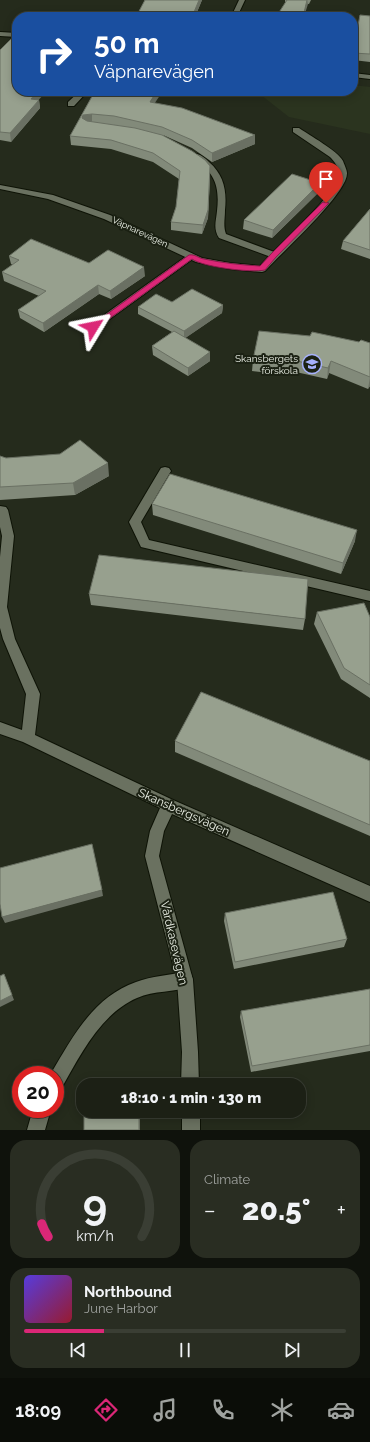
<!DOCTYPE html>
<html lang="en">
<head>
<meta charset="utf-8">
<style>
	:root { --surface:#1c2015; --page:#292d22; --text:#f1f3f6; --muted:#a0a3a0; --line:#3a3e34; --accent:#db2777 }
	body { margin:0; font-family:Raleway,sans-serif; background:var(--page); color:var(--text); height:100vh; display:flex; flex-direction:column; font-size:15px; white-space:nowrap }
	* { box-sizing:border-box; margin:0 }
	p { font-size:13px; color:var(--muted) }
	.icon { flex:none; width:22px; height:22px; fill:none; stroke:currentColor; stroke-width:2; stroke-linecap:round; stroke-linejoin:round }
	.map { position:relative; height:1130px; overflow:hidden }
	.sheet { display:flex; flex-direction:column; gap:10px; padding:10px; background:#0f120c; flex:1 }
	.sheet>* { flex:none }
	.top-card { position:absolute; left:12px; top:12px; width:346px; height:84px; border-radius:16px; box-shadow:0 2px 10px #0003,0 0 0 1px var(--line); background:#1a4fa0; color:#fff; overflow:hidden }
	.speed { position:absolute; left:12px; top:1066px; display:flex; gap:8px; font-size:20px; font-weight:700; text-align:center }
	.speed>* { display:grid; place-content:center; width:52px; height:52px; border-radius:50%; background:var(--surface); box-shadow:0 2px 10px #0003,0 0 0 1px var(--line); line-height:1 }
	.speed .limit { border:6px solid #d22; background:#fff; color:#111 }
	.pin { position:absolute; display:grid; place-items:center; width:34px; height:34px; color:#fff; margin:-41px -17px; border-radius:50% 50% 50% 0; rotate:-45deg; box-shadow:0 0 4px #0007 }
	.pin .icon { rotate:45deg }
	.me { position:absolute; width:44px; margin:-22px; rotate:55deg; stroke-linejoin:round; filter:drop-shadow(0 0 3px #0008) }
	.turn { display:flex; align-items:center; gap:14px; height:84px; padding:0 16px; font-size:18px }
	.turn .icon { width:52px; height:52px; stroke-width:2.5 }
	.turn b { display:block; font-size:28px; line-height:34px }
	.big { font-size:30px; font-weight:800; line-height:1.1 }
	.sheet .widget { flex:1; display:flex; flex-direction:column; justify-content:center; gap:6px; min-width:0; padding:0 14px; border-radius:16px; background:var(--page) }
	.sheet .dial { align-items:center; gap:0 }
	.dial svg { height:104px; overflow:visible; fill:none; stroke:var(--line); stroke-width:7; stroke-linecap:round; text-anchor:middle }
	.dial text { fill:var(--text); stroke:none }
	.song { display:flex; align-items:center; gap:12px }
	.cover { width:48px; height:48px; border-radius:6px; background:linear-gradient(135deg,hsl(250 70% 55%),hsl(350 70% 35%)) }
	.played { height:4px; border-radius:2px; background:linear-gradient(90deg,var(--accent) 25%,var(--line) 25%) }
	.keys { display:flex; justify-content:space-around; direction:ltr }
	.heat { display:flex; justify-content:space-between; align-items:center; font-size:22px; direction:ltr }
	.sheet .tiles { flex:1; display:grid; gap:10px; grid-template-columns:1fr 1fr }
	.widget:last-child { grid-column:span 2 }
	.trip { position:absolute; left:76px; top:1078px; width:230px; height:40px; border-radius:16px; background:var(--surface); box-shadow:0 2px 10px #0003,0 0 0 1px var(--line); font-weight:800; line-height:40px; text-align:center }
	.tab-bar { display:flex; height:64px; justify-content:space-around; align-items:center; background:#0b0d08; color:var(--muted) }
	.tab-bar .icon { width:28px; height:28px }
	.tab-bar .active { color:var(--accent) }
	.tab-bar b { font-size:18px; color:var(--text) }
	.map>svg:first-child { display:block }
</style>
</head>
<body>
<div class="map">
<svg width="370" height="1130" viewBox="0 0 370 1130">
	<rect width="100%" height="100%" fill="#252b1c"/>
	<path fill="#2b341f" d="M353 85 370 87V134L289 117 256 91H353Z"/>
	<g fill="none" stroke-linecap="round" stroke-linejoin="round">
		<g stroke="#0e1306" stroke-width="2">
			<path id="service" d="M80 91H88L74 106H68V102Z
				M193 154C199 153 205 158 209 162 224 175 227 191 225 210 225 219 223 226 226 234L277 253 278 255 277 257H271L219 238C213 229 216 221 217 211 220 185 214 172 193 158Z
				M191 253 195 256 194 258 96 329H90L88 327 90 325Z
				M165 467 169 468 171 471 141 522 149 540 370 591V601L141 547 129 522 161 468Z
				M185 972 191 974 193 980 191 986C174 993 154 990 137 998 100 1014 80 1056 61 1089L55 1092V1075H50C72 1038 93 997 136 982 152 976 169 975 185 972Z
				M33 1109H51L45 1130H27Z"/>
		</g>
		<g stroke="#0e1306" stroke-width="2">
			<path id="minor" d="M239 0H245L237 17H231Z
				M0 32 17 33V37L0 36Z
				M353 73 370 75V79L353 77Z
				M293 128H299C309 135 338 151 343 161 344 164 347 170 347 173 348 193 281 253 265 271L262 272 230 269 196 262 104 219 48 199 0 189V185L53 195 110 215 202 258 230 263 260 266C274 249 340 192 339 173 338 166 334 161 330 157L293 132Z
				M0 506 6 507 8 510 14 536 7 607 15 639 40 694 35 735 173 800 370 886V902L172 814 164 831 159 856 193 980 198 1052 199 1085H181L182 1052 177 980 145 856 150 831 160 808 23 742 0 734V722L22 730 26 694 3 639 0 628V557L2 536 0 527Z
				M182 1111H200V1130H182Z"/>
		</g>
		<use href="#service" fill="#6a7160" fill-rule="evenodd"/>
		<use href="#minor" fill="#6a7160" fill-rule="evenodd"/>
	</g>
	<path fill="#828a7a" d="M145 0H202L195 17H137V15Z
		M285 0H311L309 4 285 2Z
		M370 16V62L353 60V53Z
		M0 50 39 100 40 108 11 142 0 140Z
		M95 91 155 103 255 144 212 162 192 148 163 135 210 175 208 218 202 234 171 230V222L176 207 179 179 153 162 111 149 71 145 70 136Z
		M319 192 272 238 243 229 244 220Z
		M370 209V259L341 249 343 241Z
		M9 256 89 263 145 276 111 299 99 294 44 332 20 318 18 310 39 296 4 281 2 272 13 265 11 264Z
		M172 302 223 305 222 313 185 338 210 361 188 376 153 355 152 346 172 332 138 314V307Z
		M359 342 370 343V386L368 389 329 373 327 379 287 370 286 375 252 371 253 360Z
		M0 456 6 458 109 476 75 495 0 500Z
		M152 504 355 541 341 574 153 515Z
		M89 594 305 619 303 630 91 605Z
		M317 612 370 617V698L341 679 314 624Z
		M175 741 370 761V836L175 752Z
		M225 913 347 939 344 947 234 969 224 921Z
		M370 989V1051L251 1072 240 1017 241 1011Z"/>
	<path fill="#6a7063" d="M199 0H202L195 17H192Z
		M307 0 308 4 304 17H303Z
		M38 91H47L32 107 31 99Z
		M157 91H163L150 110V102Z
		M39 100 40 108 11 142 10 133Z
		M92 114V122L83 126 82 118 83 115Z
		M255 135V144L212 162V153Z
		M210 175 208 218 202 234 203 225Z
		M320 183 319 192 272 238 273 230Z
		M144 267 145 276 111 299 110 291Z
		M98 285 99 294 44 332 43 323Z
		M223 305 222 313 184 339V331Z
		M210 352V361L188 376V368Z
		M331 361 329 373 327 379 328 368Z
		M370 377V386L368 389Z
		M108 463 109 476 75 495 73 483Z
		M357 530 355 541 341 574 343 563Z
		M102 890 103 896 5 923 2 917Z
		M4 974 14 1000 0 1007V1001Z
		M139 1111H140V1130H139Z"/>
	<path fill="#97a08e" stroke="#6a7063" d="M145 0H199L192 17H154L137 15Z
		M287 0H307L303 17H276Z
		M360 15 370 16V54L353 53Z
		M11 39 17 40V91H38L31 99 39 100 10 133 0 132V50Z
		M95 91H157L150 102 182 108 255 135 212 153 192 140 162 127 114 116 92 114 83 115 82 118 87 121 135 128 162 135 192 151 205 160 210 166 208 210 203 225 171 222 176 207 180 171 153 153 111 140 70 136Z
		M292 174 320 183 273 230 244 220Z
		M370 209V250L343 241Z
		M31 239 89 263 108 250 144 267 110 291 98 285 43 323 18 310 46 291 2 272 19 260 9 256Z
		M192 289 223 305 184 331 138 307 156 294 172 302Z
		M174 331 210 352 188 368 152 346Z
		M259 331 310 336 312 332 359 342 361 340 370 343V377L331 361 328 368 288 359 287 364 253 360Z
		M80 440 108 463 73 483 0 487V456L6 458 60 454Z
		M170 474 357 530 343 563 152 504Z
		M99 555 308 579 305 619 89 594Z
		M364 603 370 617V685L344 668 317 612Z
		M201 692 370 761V825L175 741Z
		M92 844 102 890 2 917 0 904V868Z
		M333 892 347 939 235 962 225 913Z
		M4 974 12 995 0 1001V976Z
		M370 989V1045L252 1066 241 1011Z
		M84 1111H139V1130H84Z"/>
	<path fill="#db2777" stroke="#8e194d" d="M323 202 329 203 276 257 265 270C251 273 203 267 192 259L95 329H93L89 327 189 255C195 254 198 258 204 259 223 263 241 265 260 266L271 254Z"/>
	<defs>
		<g id="school-ring" transform="scale(1)"><circle r="9.5" fill="#1b2113" stroke="#a6b1fc" stroke-width="1.5"/><path d="M0-5L7-2L0 1L-7-2ZM-4 1L0 2.5L4 1V4Q0 6-4 4Z" fill="#a6b1fc"/></g>
	</defs>
	<g fill-rule="evenodd">
		<use href="#school-ring" x="312" y="364"/>
	</g>
	<g text-anchor="middle" dominant-baseline="central" stroke-width="4" stroke-linejoin="round" paint-order="stroke">
		<g font-size="9" fill="#eaefe5" stroke="#1b2113">
			<text transform="translate(140 232) rotate(25)">Väpnarevägen</text>
		</g>
		<g font-size="10" fill="#eaefe5" stroke="#1b2113" text-anchor="end">
			<text x="298" y="358">Skansbergets<tspan x="298" dy="12">förskola</tspan></text>
		</g>
		<g font-size="12" fill="#eaefe5" stroke="#1b2113">
			<text transform="translate(184 812) rotate(24)">Skansbergsvägen</text>
			<text transform="translate(174 943) rotate(77)">Vårdkasevägen</text>
		</g>
	</g>
</svg>
<div class="speed"><div class="limit">20</div></div>
<div class="pin" style="left:326px;top:203px;background:#d93025"><svg class="icon" aria-label="arrive" viewBox="0 0 24 24"><path d="M6 21V4h12l-3 4 3 4H6"/></svg></div>
<svg class="me" style="left:93px;top:327px" viewBox="-20 -20 40 40"><path d="M0-17L14 15 0 8-14 15z" fill="#db2777" stroke="#fff" stroke-width="4"/></svg>
<div class="trip">18:10 · 1 min · 130 m</div>
<div class="top-card">
<div class="turn"><svg class="icon" aria-label="right" viewBox="0 0 24 24"><path d="M7 20v-9h11M14 6l5 5-5 5"/></svg><div><b>50 m</b>Väpnarevägen</div></div>
</div>
</div>
<section class="sheet">
<div class="tiles">
<div class="widget dial"><svg viewBox="0 0 100 80">
<path d="M14 69A42 42 0 1 1 86 69"/>
<path d="M14 69A42 42 0 0 1 9 59" stroke="#db2777"/>
<text x="50" y="56" font-size="32" font-weight="700">9</text>
<text x="50" y="72" font-size="11">km/h</text>
</svg></div>
<div class="widget"><p>Climate</p>
<div class="heat"><a>−</a><b class="big">20.5°</b><a>+</a></div>
</div>
<div class="widget">
<div class="song"><i class="cover"></i><div><b>Northbound</b><p>June Harbor</p></div></div>
<div class="played"></div>
<div class="keys"><svg class="icon" aria-label="previous" viewBox="0 0 24 24"><path d="M18 5L8 12l10 7zM5 5v14"/></svg><svg class="icon" aria-label="pause" viewBox="0 0 24 24"><path d="M8 5v14M16 5v14"/></svg><svg class="icon" aria-label="next" viewBox="0 0 24 24"><path d="M6 5l10 7-10 7zM19 5v14"/></svg></div>
</div>
</div>
</section>
<nav class="tab-bar">
<b>18:09</b>
<svg class="icon active" aria-label="directions" viewBox="0 0 24 24"><path d="M12 3l9 9-9 9-9-9zM9 14v-3h6M13 9l2 2-2 2"/></svg>
<svg class="icon" aria-label="music" viewBox="0 0 24 24"><path d="M9 18V5l10-2v13"/><circle cx="6" cy="18" r="3"/><circle cx="16" cy="16" r="3"/></svg>
<svg class="icon" aria-label="phone" viewBox="0 0 24 24"><path d="M5 4h4l2 5-3 2q2 4 5 5l2-3 5 2v4C11 20 4 13 5 4z"/></svg>
<svg class="icon" aria-label="climate" viewBox="0 0 24 24"><path d="M12 3v18M4 7l16 10M4 17L20 7"/></svg>
<svg class="icon" aria-label="car" viewBox="0 0 24 24"><path d="M5 17H2v-5l4-1 3-4h7l3 4 3 1v5h-3M9 17h6M6 11h13"/><circle cx="7" cy="17" r="2"/><circle cx="17" cy="17" r="2"/></svg>
</nav>
</body>
</html>
